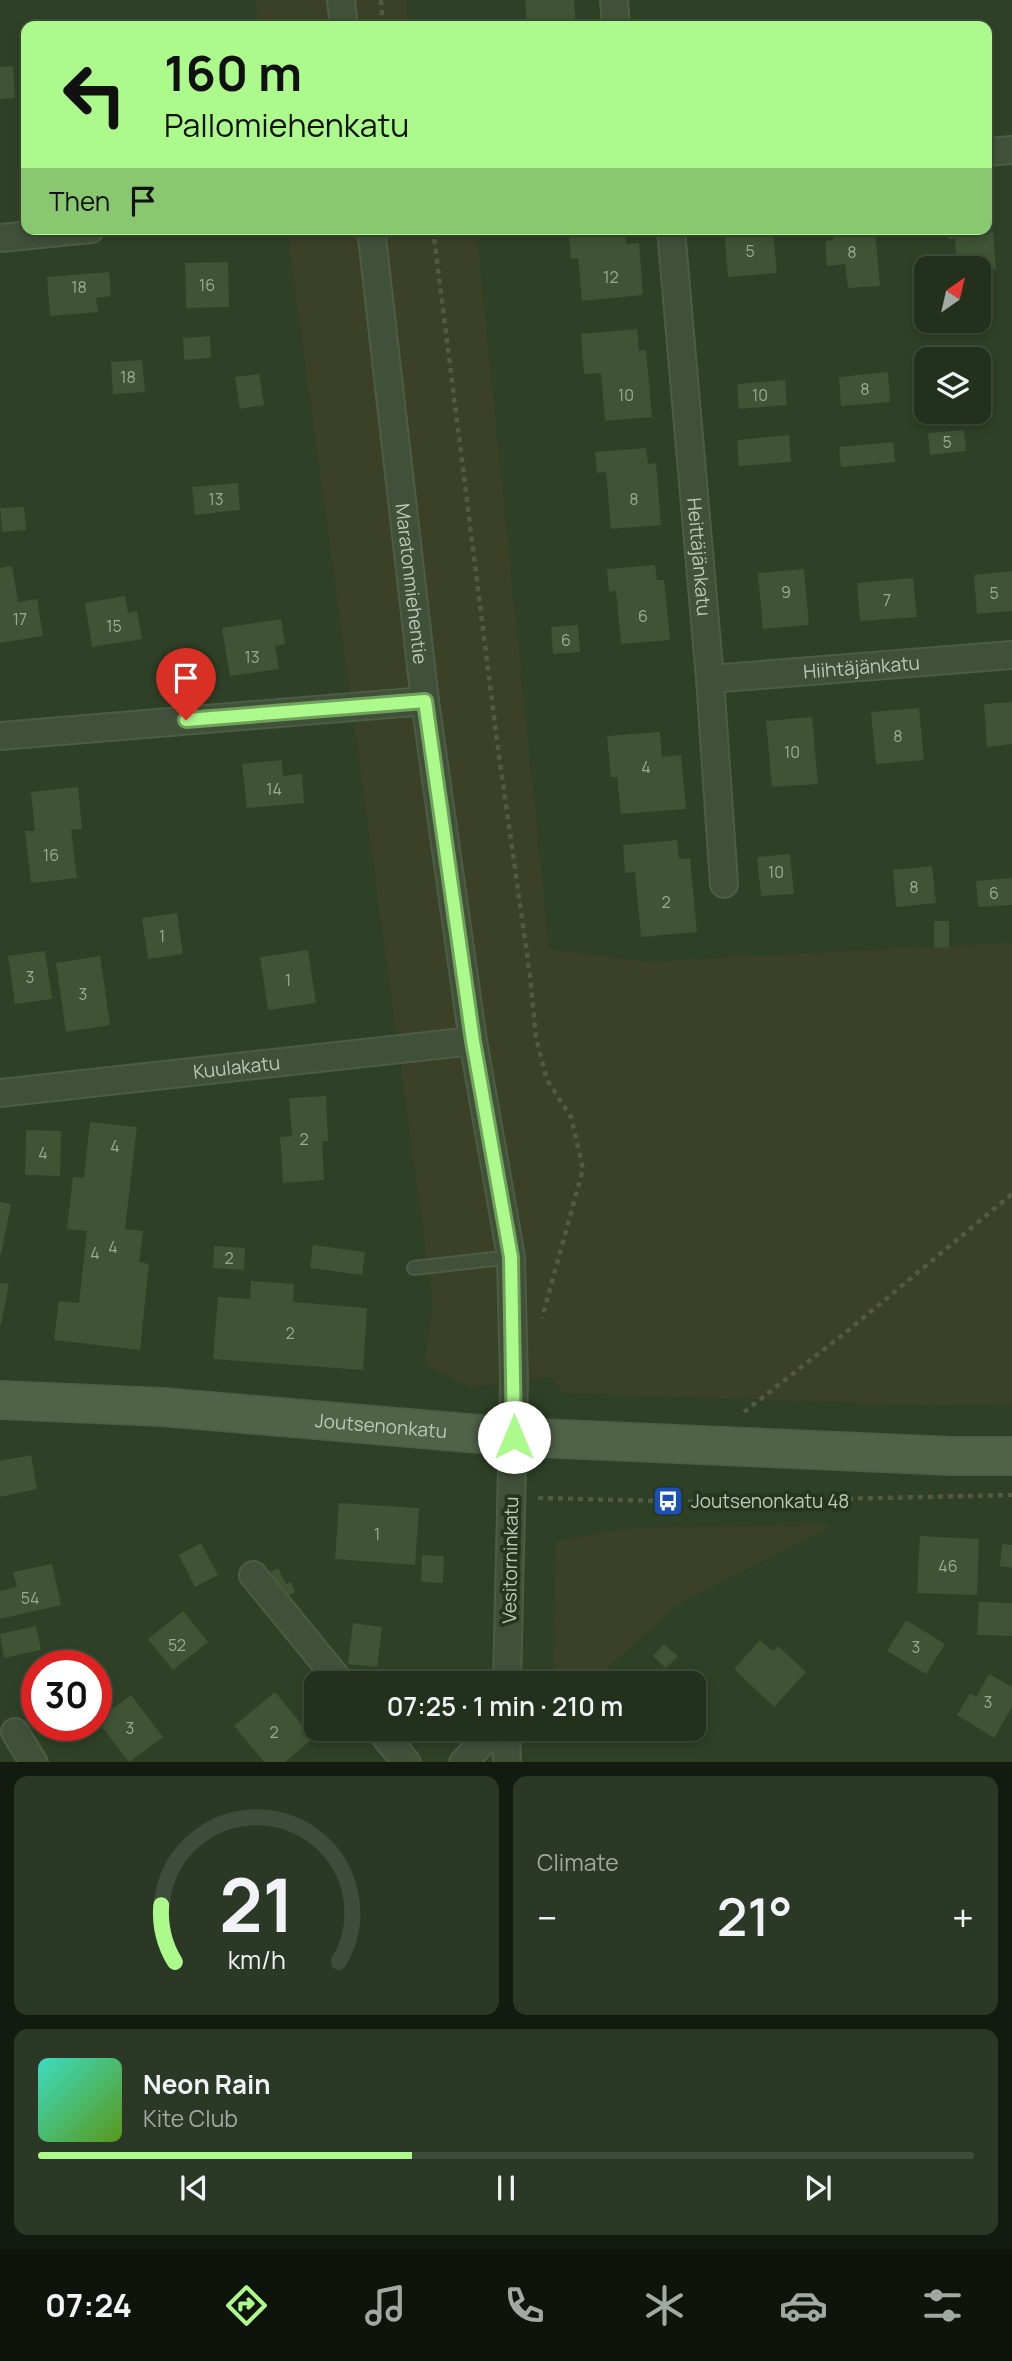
<!DOCTYPE html>
<html lang="en">
<head>
<meta charset="utf-8">
<style>
	:root { --surface:#22301c; --page:#2a3825; --text:#f1f3f6; --muted:#a2a9a3; --line:#3f4b3b; --accent:#acf98c }
	body { margin:0; font-family:Manrope,sans-serif; background:var(--page); color:var(--text); height:100vh; display:flex; flex-direction:column; font-size:26px; white-space:nowrap }
	* { box-sizing:border-box; margin:0 }
	p { font-size:23px; color:var(--muted) }
	.icon { flex:none; width:38px; height:38px; fill:none; stroke:currentColor; stroke-width:2; stroke-linecap:round; stroke-linejoin:round }
	.map { position:relative; height:1762px; overflow:hidden }
	.details { display:flex; flex-direction:column; gap:14px; padding:14px; background:#131a0f; flex:1 }
	.details>* { flex:none }
	.hud { position:absolute; left:21px; top:21px; width:971px; height:214px; border-radius:14px; box-shadow:0 4px 10px #0003,0 0 0 2px var(--line); background:#acf98c; color:#111; overflow:hidden }
	.needle { width:46px; rotate:34deg }
	.controls { position:absolute; left:914px; top:256px; display:grid; gap:14px }
	.controls a { display:grid; place-items:center; width:77px; height:77px; border-radius:14px; background:var(--surface); box-shadow:0 4px 10px #0003,0 0 0 2px var(--line); font-size:35px }
	.speed { position:absolute; left:21px; top:1650px; display:flex; gap:14px; font-size:35px; font-weight:700; text-align:center }
	.speed>* { display:grid; place-content:center; width:91px; height:91px; border-radius:50%; background:var(--surface); box-shadow:0 4px 10px #0003,0 0 0 2px var(--line); line-height:1 }
	.speed .limit { border:10px solid #d22; background:#fff; color:#111 }
	.pin { position:absolute; display:grid; place-items:center; width:60px; height:60px; color:#fff; margin:-72px -30px; border-radius:50% 50% 50% 0; rotate:-45deg; box-shadow:0 0 7px #0007 }
	.pin .icon { rotate:45deg }
	.me { position:absolute; width:77px; margin:-38px; rotate:0deg; stroke-linejoin:round; filter:drop-shadow(0 0 5px #0008) }
	.turn { display:flex; align-items:center; gap:24px; height:147px; padding:0 28px; font-size:32px }
	.turn .icon { width:91px; height:91px; stroke-width:2.5 }
	.turn b { display:block; font-size:49px; line-height:60px }
	.then { display:flex; align-items:center; height:66px; padding:0 28px; background:#0003; gap:14px; font-size:26px }
	.big { font-size:52px; font-weight:600; line-height:1.1 }
	.details .card { flex:1; display:flex; flex-direction:column; justify-content:center; gap:10px; min-width:0; padding:0 24px; border-radius:14px; background:var(--page) }
	.details .dial { align-items:center; gap:0 }
	.dial svg { height:182px; overflow:visible; fill:none; stroke:var(--line); stroke-width:7; stroke-linecap:round; text-anchor:middle }
	.dial text { fill:var(--text); stroke:none }
	.song { display:flex; align-items:center; gap:21px }
	.cover { width:84px; height:84px; border-radius:10px; background:linear-gradient(135deg,hsl(170 70% 55%),hsl(90 70% 35%)) }
	.played { height:7px; border-radius:4px; background:linear-gradient(90deg,var(--accent) 40%,var(--line) 40%) }
	.keys { display:flex; justify-content:space-around; direction:ltr }
	.heat { display:flex; justify-content:space-between; align-items:center; font-size:38px; direction:ltr }
	.details .tiles { flex:1; display:grid; gap:14px; grid-template-columns:1fr 1fr }
	.card:last-child { grid-column:span 2 }
	.trip { position:absolute; left:304px; top:1671px; width:402px; height:70px; border-radius:14px; background:var(--surface); box-shadow:0 4px 10px #0003,0 0 0 2px var(--line); font-weight:600; line-height:70px; text-align:center }
	.tab-bar { display:flex; height:112px; justify-content:space-around; align-items:center; background:#0e130b; color:var(--muted) }
	.tab-bar .icon { width:49px; height:49px }
	.tab-bar .current { color:var(--accent) }
	.tab-bar b { font-size:32px; color:var(--text) }
	.map>svg:first-child { display:block }
</style>
</head>
<body>
<div class="map">
<svg width="1012" height="1763" viewBox="0 0 1012 1763">
	<rect width="100%" height="100%" fill="#2e4025"/>
	<path fill="#3b4127" d="M255 0H406L408 26H259Z
		M287 229H476L549 949 644 962 1012 943V1403L934 1405 563 1393 550 1377 471 1387 425 1365 433 1302Z
		M833 1525 675 1606 591 1683H554L556 1541 635 1528Z"/>
	<path fill="#3e5434" d="M525 0H574L576 26H527Z
		M13 66 15 98 0 99V67Z
		M568 229H625L626 244 639 243 643 295 582 301 578 258 571 259Z
		M724 229H773L777 273 728 277Z
		M832 229H875L880 286 848 288 845 264 827 266 825 241 833 240Z
		M948 229H989V232L993 231 996 269 978 271V268H957L955 239H948Z
		M228 262 229 307 186 308 185 263Z
		M109 272 111 296 96 298 98 312 50 316 47 277Z
		M637 329 639 351 646 350 652 417 605 421 601 373 584 374 581 334Z
		M210 336 211 358 184 360 183 338Z
		M142 360 145 392 113 394 111 362Z
		M888 372 890 402 841 406 839 377Z
		M259 374 264 405 240 409 235 377Z
		M785 380 787 405 739 409 737 384Z
		M964 430 966 451 930 455 928 433Z
		M789 435 791 462 739 466 737 440Z
		M893 442 895 462 841 467 839 447Z
		M646 448 648 464 656 463 661 525 611 529 606 472 597 473 595 452Z
		M238 483 240 510 195 515 192 487Z
		M24 507 26 530 2 532 0 508Z
		M655 565 657 580H664L670 640 621 644 616 591 609 592 607 569Z
		M12 566 18 602 37 599 43 636 0 643V568Z
		M804 569 809 625 763 629 758 573Z
		M1012 571V611L977 614 974 575Z
		M913 578 917 617 860 621 857 583Z
		M125 596 128 613 137 611 142 639 92 647 85 603Z
		M281 619 285 644 275 646 279 669 230 676 222 628Z
		M578 625 580 652 553 654 551 627Z
		M1012 702V744L987 747 984 704Z
		M919 708 924 760 876 764 871 712Z
		M812 717 818 784 772 787 766 721Z
		M660 732 662 757 681 755 686 809 621 814 617 777H611L607 736Z
		M282 760 283 776 302 774 304 803 247 808 242 764Z
		M78 787 82 829 71 830 77 878 31 883 25 831H35L31 792Z
		M677 840 679 859 690 858 697 932 641 937 635 872 625 873 623 845Z
		M790 854 794 894 761 896 757 857Z
		M932 866 936 903 896 907 893 870Z
		M1012 878V905L978 907 976 881Z
		M177 913 183 954 148 959 142 918Z
		M934 921H949V947L934 948Z
		M308 950 316 1003 268 1010 260 957Z
		M45 951 52 999 15 1004 8 956Z
		M100 956 110 1025 66 1032 56 963Z
		M326 1096 328 1141H322L324 1180 283 1183 280 1137 292 1136 289 1098Z
		M90 1122 137 1127 125 1229 143 1231 139 1262 149 1264 140 1350 54 1340 59 1301 79 1303 87 1231 67 1229 73 1177 84 1178Z
		M26 1130 61 1131 60 1176 25 1175Z
		M0 1202 11 1204 1 1254H0Z
		M313 1245 365 1252 362 1275 310 1268Z
		M214 1246 245 1248 244 1270 213 1268Z
		M251 1281 294 1284 293 1302 367 1308 363 1370 213 1359 218 1297 250 1299Z
		M0 1283 9 1284 1 1325H0Z
		M31 1455 37 1489 0 1497V1461Z
		M339 1503 419 1508 415 1565 335 1559Z
		M920 1536 979 1539 977 1595 917 1593Z
		M201 1543 218 1575 195 1587 179 1555Z
		M1002 1544 1012 1545V1568L1000 1566Z
		M422 1555 444 1556 443 1583 421 1582Z
		M52 1564 61 1605 0 1619V1591L17 1587 13 1572Z
		M278 1568 286 1584 291 1582 295 1592 284 1598 270 1572Z
		M979 1602 1012 1603V1636L977 1635Z
		M183 1611 208 1642 173 1670 148 1639Z
		M906 1620 945 1644 926 1674 887 1651Z
		M353 1623 382 1627 377 1667 348 1664Z
		M36 1626 41 1650 4 1658 0 1634Z
		M760 1640 773 1651 778 1646 806 1672 774 1707 734 1669Z
		M664 1644 678 1656 666 1668 653 1656Z
		M989 1674 1012 1687V1707L994 1738 957 1715 970 1693 976 1697Z
		M100 1684 108 1695 102 1707H96V1685Z
		M275 1692 313 1738 284 1763H265L234 1726Z
		M131 1695 163 1737 129 1762 97 1720Z"/>
	<g fill="none" stroke-linecap="round" stroke-linejoin="round">
		<g stroke="#4c5c45" stroke-width="16">
			<path id="lane" d="M414 1268 511 1257"/>
		</g>
		<g stroke="#4c5c45" stroke-width="30">
			<g id="street">
				<path d="M341 0 344 26"/>
				<path d="M614 0 616 26"/>
				<path d="M987 152 1012 150"/>
				<path id="s1" d="M371 229 425 701 473 1041 511 1257 514 1381 507 1684"/>
				<path id="s2" d="M671 229 710 679 724 884"/>
				<path d="M0 238 91 229"/>
				<path id="s3" d="M710 679 1012 655"/>
				<path d="M0 736 425 701"/>
				<path id="s4" d="M0 1093 473 1041"/>
				<path d="M253 1575 342 1684"/>
				<path d="M379 1729 407 1763"/>
				<path d="M506 1729 507 1763"/>
				<path d="M15 1732 34 1763"/>
				<path d="M463 1763 495 1729"/>
			</g>
		</g>
		<g stroke="#4c5c45" stroke-width="40">
			<g id="secondary">
				<path id="s5" d="M0 1400 163 1407 514 1437 952 1456H1012"/>
			</g>
		</g>
		<path stroke="#545940" stroke-width="4.5" stroke-dasharray="5 5" stroke-linecap="butt" d="M381 0 383 26
			M433 229 497 741 530 975 536 1038 547 1080 571 1117 583 1169 542 1318
			M744 1412 845 1333 1012 1194
			M538 1498 702 1502 1012 1495"/>
		<use href="#lane" stroke="#405039" stroke-width="12"/>
		<use href="#street" stroke="#405039" stroke-width="26"/>
		<use href="#secondary" stroke="#4f6347" stroke-width="37"/>
	</g>
	<g fill="none" stroke-linecap="round" stroke-linejoin="round">
		<g stroke="#70a25b" stroke-width="18">
			<path id="route" d="M186 720 425 701 473 1041 511 1257 514 1437"/>
		</g>
		<use href="#route" stroke="#acf98c" stroke-width="12"/>
	</g>
	<defs>
		<g id="bus-square" transform="scale(1.575)"><rect x="-9" y="-9" width="18" height="18" rx="4" fill="#1a4fb4" stroke="#25351e"/><path d="M-5-6H5V4H4V6H2V4H-2V6H-4V4H-5ZM-3.5-4V0h7V-4ZM-3.5 1.2v1.5H-2V1.2ZM2 1.2v1.5H3.5V1.2Z" fill="#fff"/></g>
	</defs>
	<g fill-rule="evenodd">
		<use href="#bus-square" x="668" y="1501"/>
	</g>
	<g text-anchor="middle" dominant-baseline="central" stroke-width="7" stroke-linejoin="round" paint-order="stroke">
		<g font-size="16" fill="#9aab94">
			<text x="750" y="251">5</text>
			<text x="852" y="252">8</text>
			<text x="611" y="277">12</text>
			<text x="207" y="285">16</text>
			<text x="79" y="287">18</text>
			<text x="128" y="377">18</text>
			<text x="865" y="389">8</text>
			<text x="626" y="395">10</text>
			<text x="760" y="395">10</text>
			<text x="947" y="442">5</text>
			<text x="216" y="499">13</text>
			<text x="634" y="499">8</text>
			<text x="786" y="592">9</text>
			<text x="994" y="593">5</text>
			<text x="887" y="600">7</text>
			<text x="643" y="616">6</text>
			<text x="20" y="619">17</text>
			<text x="114" y="626">15</text>
			<text x="566" y="640">6</text>
			<text x="252" y="657">13</text>
			<text x="898" y="736">8</text>
			<text x="792" y="752">10</text>
			<text x="646" y="767">4</text>
			<text x="274" y="789">14</text>
			<text x="51" y="855">16</text>
			<text x="776" y="872">10</text>
			<text x="914" y="887">8</text>
			<text x="994" y="893">6</text>
			<text x="666" y="902">2</text>
			<text x="162" y="936">1</text>
			<text x="30" y="977">3</text>
			<text x="288" y="980">1</text>
			<text x="83" y="994">3</text>
			<text x="304" y="1139">2</text>
			<text x="115" y="1146">4</text>
			<text x="43" y="1153">4</text>
			<text x="113" y="1247">4</text>
			<text x="95" y="1253">4</text>
			<text x="229" y="1258">2</text>
			<text x="290" y="1333">2</text>
			<text x="377" y="1534">1</text>
			<text x="948" y="1566">46</text>
			<text x="30" y="1598">54</text>
			<text x="177" y="1645">52</text>
			<text x="916" y="1647">3</text>
			<text x="988" y="1702">3</text>
			<text x="130" y="1728">3</text>
			<text x="274" y="1732">2</text>
		</g>
		<g font-size="19" fill="#bbcab5" stroke="#25351e">
			<text stroke="none"><textPath href="#s2" startOffset="329">Heittäjänkatu</textPath></text>
			<text stroke="none"><textPath href="#s1" startOffset="357">Maratonmiehentie</textPath></text>
			<text stroke="none"><textPath href="#s3" startOffset="152">Hiihtäjänkatu</textPath></text>
			<text stroke="none"><textPath href="#s4" startOffset="238">Kuulakatu</textPath></text>
			<text stroke="none"><textPath href="#s5" startOffset="382">Joutsenonkatu</textPath></text>
			<text transform="translate(510 1560) rotate(-89)">Vesitorninkatu</text>
		</g>
		<g font-size="19" fill="#bbcab5" stroke="#25351e" text-anchor="start">
			<text x="691" y="1501">Joutsenonkatu 48</text>
		</g>
	</g>
</svg>
<div class="controls">
<a><svg class="needle" viewBox="-14 -14 28 28"><path d="M0-13l5 13h-10z" fill="#e53935"/><path d="M0 13l5-13h-10z" fill="#a2a9a3"/></svg></a>
<a><svg class="icon" aria-label="layers" viewBox="0 0 24 24"><path d="M12 4l9 5-9 5-9-5zM3 14l9 5 9-5"/></svg></a>
</div>
<div class="speed"><div class="limit">30</div></div>
<div class="pin" style="left:186px;top:720px;background:#d93025"><svg class="icon" aria-label="arrive" viewBox="0 0 24 24"><path d="M6 21V4h12l-3 4 3 4H6"/></svg></div>
<svg class="me" style="left:514px;top:1437px" viewBox="-20 -20 40 40"><circle r="19" fill="#fff"/><path d="M0-13L10 11 0 6-10 11z" fill="#acf98c"/></svg>
<div class="trip">07:25 · 1 min · 210 m</div>
<div class="hud">
<div class="turn"><svg class="icon" aria-label="left" viewBox="0 0 24 24"><path d="M17 20v-9H6M10 6l-5 5 5 5"/></svg><div><b>160 m</b>Pallomiehenkatu</div></div>
<div class="then">Then<svg class="icon" aria-label="arrive" viewBox="0 0 24 24"><path d="M6 21V4h12l-3 4 3 4H6"/></svg></div>
</div>
</div>
<section class="details">
<div class="tiles">
<div class="card dial"><svg viewBox="0 0 100 80">
<path d="M14 69A42 42 0 1 1 86 69"/>
<path d="M14 69A42 42 0 0 1 8 44" stroke="#acf98c"/>
<text x="50" y="56" font-size="32" font-weight="700">21</text>
<text x="50" y="72" font-size="11">km/h</text>
</svg></div>
<div class="card"><p>Climate</p>
<div class="heat"><a>−</a><b class="big">21°</b><a>+</a></div>
</div>
<div class="card">
<div class="song"><i class="cover"></i><div><b>Neon Rain</b><p>Kite Club</p></div></div>
<div class="played"></div>
<div class="keys"><svg class="icon" aria-label="previous" viewBox="0 0 24 24"><path d="M18 5L8 12l10 7zM5 5v14"/></svg><svg class="icon" aria-label="pause" viewBox="0 0 24 24"><path d="M8 5v14M16 5v14"/></svg><svg class="icon" aria-label="next" viewBox="0 0 24 24"><path d="M6 5l10 7-10 7zM19 5v14"/></svg></div>
</div>
</div>
</section>
<nav class="tab-bar">
<b>07:24</b>
<svg class="icon current" aria-label="directions" viewBox="0 0 24 24"><path d="M12 3l9 9-9 9-9-9zM9 14v-3h6M13 9l2 2-2 2"/></svg>
<svg class="icon" aria-label="music" viewBox="0 0 24 24"><path d="M9 18V5l10-2v13"/><circle cx="6" cy="18" r="3"/><circle cx="16" cy="16" r="3"/></svg>
<svg class="icon" aria-label="phone" viewBox="0 0 24 24"><path d="M5 4h4l2 5-3 2q2 4 5 5l2-3 5 2v4C11 20 4 13 5 4z"/></svg>
<svg class="icon" aria-label="climate" viewBox="0 0 24 24"><path d="M12 3v18M4 7l16 10M4 17L20 7"/></svg>
<svg class="icon" aria-label="car" viewBox="0 0 24 24"><path d="M5 17H2v-5l4-1 3-4h7l3 4 3 1v5h-3M9 17h6M6 11h13"/><circle cx="7" cy="17" r="2"/><circle cx="17" cy="17" r="2"/></svg>
<svg class="icon" aria-label="filters" viewBox="0 0 24 24"><path d="M4 7h16M4 17h16"/><circle cx="9" cy="7" r="2"/><circle cx="15" cy="17" r="2"/></svg>
</nav>
</body>
</html>
